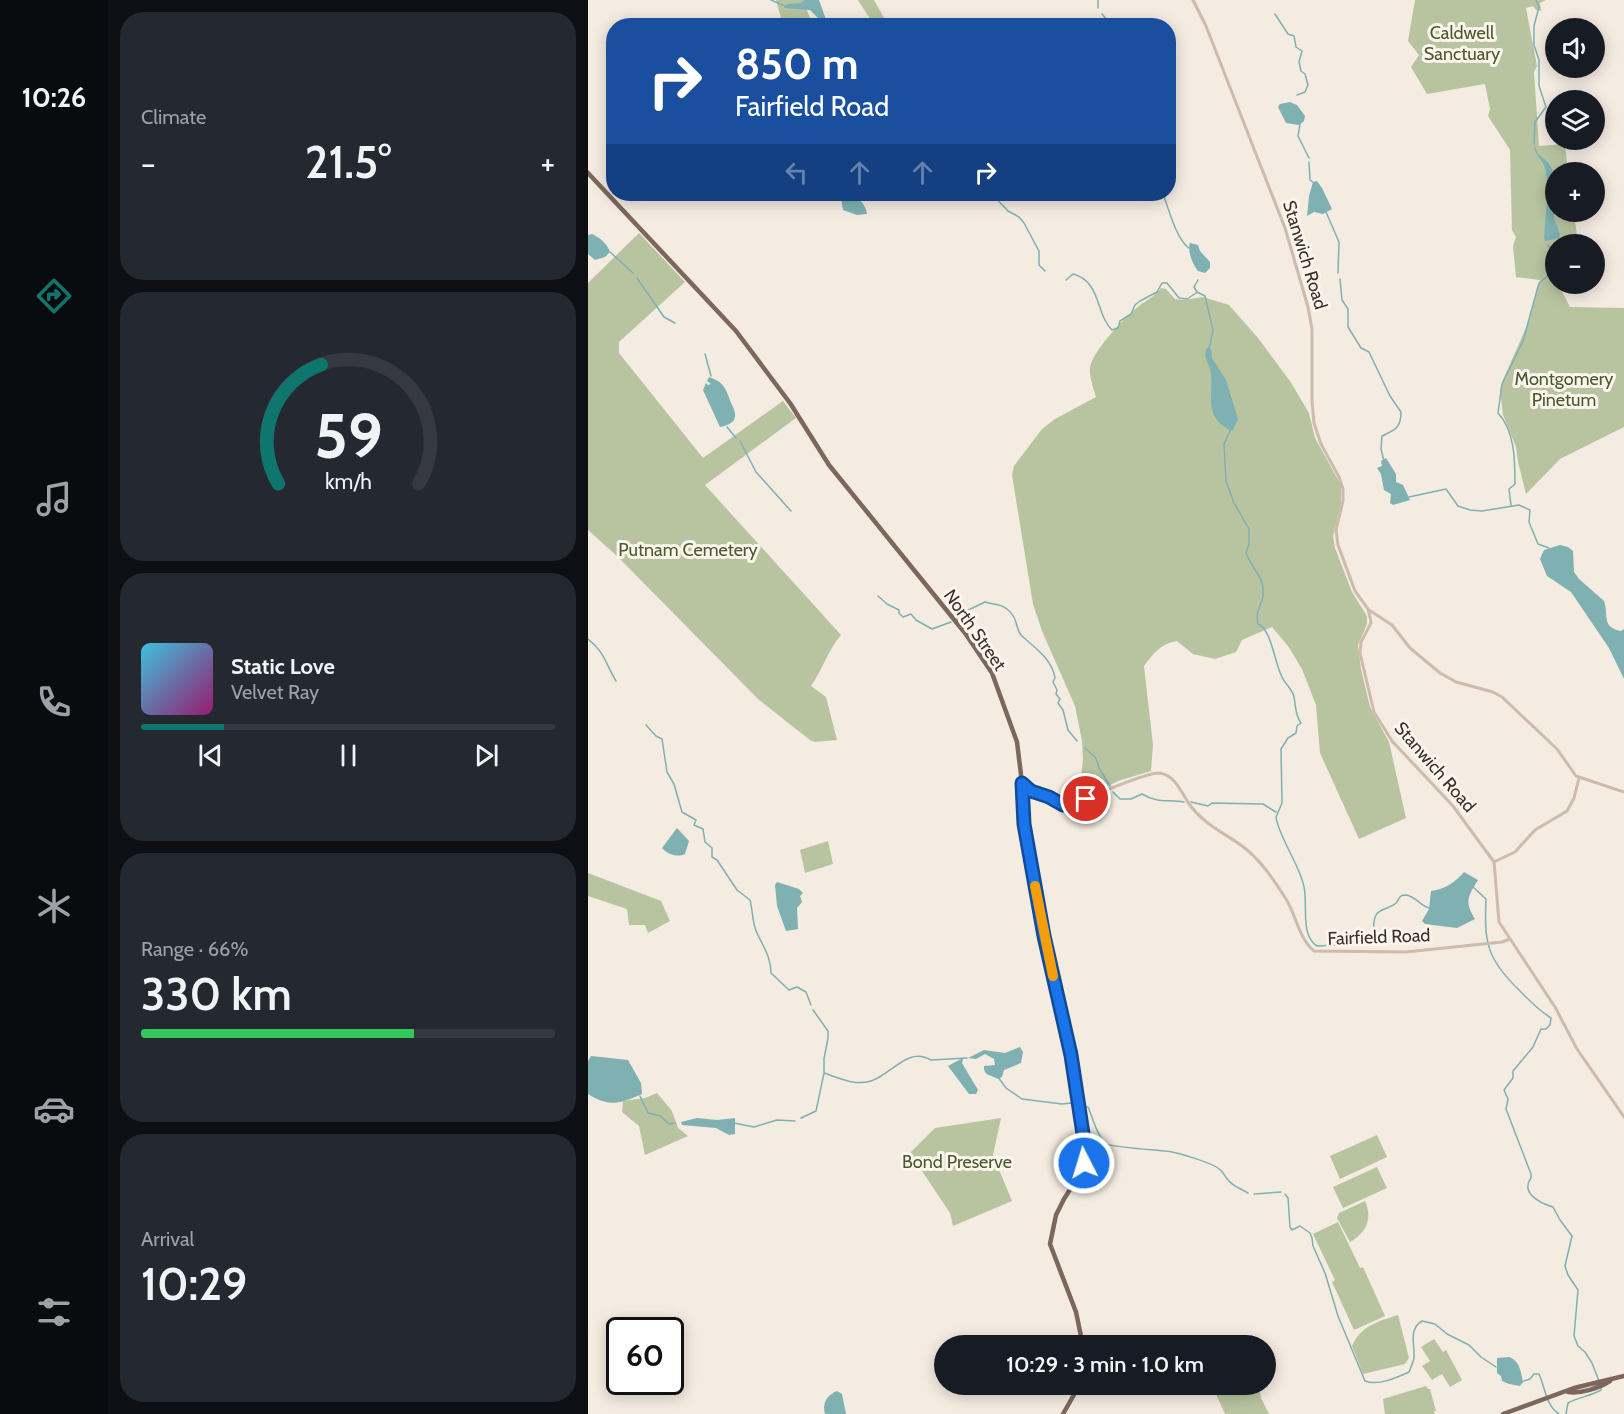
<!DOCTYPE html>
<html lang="en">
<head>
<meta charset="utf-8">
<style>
	:root { --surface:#171b24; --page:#242831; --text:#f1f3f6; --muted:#9ea1a6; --line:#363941; --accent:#0f766e }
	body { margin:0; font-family:Cabin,sans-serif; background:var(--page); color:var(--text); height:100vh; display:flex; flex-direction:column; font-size:22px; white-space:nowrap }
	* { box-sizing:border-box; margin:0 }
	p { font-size:20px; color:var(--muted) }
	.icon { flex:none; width:33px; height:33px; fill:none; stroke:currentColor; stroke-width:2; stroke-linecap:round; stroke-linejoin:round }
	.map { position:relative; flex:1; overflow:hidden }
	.panel { display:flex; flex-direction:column; gap:12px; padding:12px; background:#0d0f14; width:480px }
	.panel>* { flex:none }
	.banner { position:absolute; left:18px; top:18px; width:570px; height:183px; border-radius:24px; box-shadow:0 3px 15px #0003; background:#1a4fa0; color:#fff; overflow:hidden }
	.controls { position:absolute; left:957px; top:18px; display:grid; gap:12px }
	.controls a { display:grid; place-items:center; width:60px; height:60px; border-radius:50%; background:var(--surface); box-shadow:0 3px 15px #0003; font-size:30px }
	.speed { position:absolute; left:18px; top:1317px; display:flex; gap:12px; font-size:30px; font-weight:700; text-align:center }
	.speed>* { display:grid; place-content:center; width:78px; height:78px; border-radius:50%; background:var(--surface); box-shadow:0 3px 15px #0003; line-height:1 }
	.speed .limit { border:3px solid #111; border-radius:9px; background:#fff; color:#111 }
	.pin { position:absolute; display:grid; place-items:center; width:51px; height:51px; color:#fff; margin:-26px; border:3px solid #fff; border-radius:50%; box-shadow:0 2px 6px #0007 }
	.me { position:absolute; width:66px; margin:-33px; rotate:355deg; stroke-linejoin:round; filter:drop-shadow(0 0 4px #0008) }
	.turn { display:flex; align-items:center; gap:21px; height:126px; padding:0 30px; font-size:27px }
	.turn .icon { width:78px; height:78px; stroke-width:2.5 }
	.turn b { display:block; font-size:42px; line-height:51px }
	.lanes { display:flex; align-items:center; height:57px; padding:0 30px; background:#0003; justify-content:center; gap:30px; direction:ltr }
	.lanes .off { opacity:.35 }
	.big { font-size:45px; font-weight:600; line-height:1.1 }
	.panel .card { flex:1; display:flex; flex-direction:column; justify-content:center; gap:9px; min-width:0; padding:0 21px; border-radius:24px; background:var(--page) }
	.panel .dial { align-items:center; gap:0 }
	.dial svg { height:156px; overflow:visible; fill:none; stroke:var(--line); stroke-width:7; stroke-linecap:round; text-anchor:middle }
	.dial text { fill:var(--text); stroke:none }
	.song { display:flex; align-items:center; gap:18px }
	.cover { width:72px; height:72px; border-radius:9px; background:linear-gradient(135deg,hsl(190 70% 55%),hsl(320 70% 35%)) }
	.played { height:6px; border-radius:3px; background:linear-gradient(90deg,var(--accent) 20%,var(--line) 20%) }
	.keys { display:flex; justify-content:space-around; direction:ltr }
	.heat { display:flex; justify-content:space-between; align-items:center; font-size:33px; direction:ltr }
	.charge { height:9px; border-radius:4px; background:linear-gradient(90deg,#34c759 66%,var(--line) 0) }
	.trip { position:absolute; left:346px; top:1335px; width:342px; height:60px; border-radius:30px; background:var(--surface); box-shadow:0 3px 15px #0003; font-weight:600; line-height:60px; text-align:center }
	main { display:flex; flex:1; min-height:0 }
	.tabs { display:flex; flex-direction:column; width:108px; justify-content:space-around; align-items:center; background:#090b0e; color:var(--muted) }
	.tabs .icon { width:42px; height:42px }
	.tabs .current { color:var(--accent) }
	.tabs b { font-size:27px; color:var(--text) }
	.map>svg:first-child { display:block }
</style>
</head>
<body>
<main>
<nav class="tabs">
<b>10:26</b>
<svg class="icon current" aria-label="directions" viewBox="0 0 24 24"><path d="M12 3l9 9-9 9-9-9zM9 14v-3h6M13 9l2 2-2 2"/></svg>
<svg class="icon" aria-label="music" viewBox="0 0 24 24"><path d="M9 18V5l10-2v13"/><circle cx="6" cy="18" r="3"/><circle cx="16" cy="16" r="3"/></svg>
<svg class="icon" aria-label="phone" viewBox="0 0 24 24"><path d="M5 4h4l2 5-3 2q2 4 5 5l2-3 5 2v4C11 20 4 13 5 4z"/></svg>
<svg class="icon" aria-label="climate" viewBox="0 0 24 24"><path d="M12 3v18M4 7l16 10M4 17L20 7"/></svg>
<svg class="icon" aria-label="car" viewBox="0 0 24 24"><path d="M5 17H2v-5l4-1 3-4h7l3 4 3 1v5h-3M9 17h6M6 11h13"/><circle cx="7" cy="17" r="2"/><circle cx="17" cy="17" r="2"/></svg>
<svg class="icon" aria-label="filters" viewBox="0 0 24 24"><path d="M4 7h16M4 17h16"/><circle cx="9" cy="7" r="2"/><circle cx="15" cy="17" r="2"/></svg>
</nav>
<section class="panel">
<div class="card"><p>Climate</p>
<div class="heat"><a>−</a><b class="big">21.5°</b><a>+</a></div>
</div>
<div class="card dial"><svg viewBox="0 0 100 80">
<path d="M14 69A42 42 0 1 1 86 69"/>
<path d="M14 69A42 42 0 0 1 36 8" stroke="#0f766e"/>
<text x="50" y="56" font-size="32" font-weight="700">59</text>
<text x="50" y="72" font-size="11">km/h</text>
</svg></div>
<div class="card">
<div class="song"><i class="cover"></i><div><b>Static Love</b><p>Velvet Ray</p></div></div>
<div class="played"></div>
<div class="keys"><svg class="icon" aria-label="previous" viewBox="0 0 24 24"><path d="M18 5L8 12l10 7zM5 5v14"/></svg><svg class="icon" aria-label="pause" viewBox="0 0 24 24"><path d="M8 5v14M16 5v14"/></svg><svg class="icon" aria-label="next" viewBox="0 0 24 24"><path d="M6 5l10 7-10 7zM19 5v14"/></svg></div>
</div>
<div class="card"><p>Range · 66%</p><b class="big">330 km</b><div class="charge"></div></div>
<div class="card"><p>Arrival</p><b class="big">10:29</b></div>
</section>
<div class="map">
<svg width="1036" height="1414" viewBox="0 0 1036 1414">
	<rect width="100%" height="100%" fill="#f4ebe1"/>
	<path fill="#b8c4a0" d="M188 0H222L216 3 225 25H195Z
		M270 0H286L300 25H284L281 17Z
		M827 0H958L952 3 953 11 948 10 945 6 938 8 949 66 946 72 951 146 977 144 980 172H968V212H986L990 244H968L967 269 964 272 967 278 968 284H970L982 307 1036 308V427L972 459 938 494 930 462 928 447 915 415 912 390 915 380 941 321 952 280 928 277 925 246 928 237 924 230 922 150 900 116 902 109 897 84 839 94 823 67 831 55 820 41Z
		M51 233 97 282 31 342V353L115 458 195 401 208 418 117 485 253 635C240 650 235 669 223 686L238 697 249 740 227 742 222 740 170 699 30 557 0 530V283Z
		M573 288 578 289 587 299 595 300 615 297 641 305 670 338 702 381 721 413 727 438 753 485V504L745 536 747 548 764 592 779 616V624L770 645 773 669 782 707 801 742 818 818 771 839 732 753 728 705 714 669 700 646 684 627 654 640 648 652 627 659 605 654 589 641C573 643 565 654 556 666L565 745 563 771 530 781 500 796 495 794 492 788 495 759 494 741 487 706 454 631 445 604 424 475 426 466 454 429 467 419 508 397C506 390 501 376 502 369 503 352 537 317 551 306 559 300 567 296 573 288Z
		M240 841 245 864 217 873 212 850Z
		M0 873 73 901 82 921 60 933 57 925H41L39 909 0 896Z
		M69 1093 84 1111 90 1128 100 1136 57 1155 51 1126 34 1112 35 1101 57 1098Z
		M413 1118 405 1155 424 1201 365 1226 362 1213 322 1153 347 1128Z
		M789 1135 799 1157 752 1179 742 1156Z
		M789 1167 799 1188 755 1208 745 1187Z
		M777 1201C785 1219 778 1233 762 1242L749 1218 751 1213Z
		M750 1222 772 1268 775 1267 797 1316 766 1330 744 1282 747 1280 725 1234Z
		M810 1315 821 1358 817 1364 775 1374 764 1346C772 1326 791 1321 810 1315Z
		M846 1339 855 1352 858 1350 874 1380 862 1387 854 1374 844 1380 834 1366 842 1361 833 1347Z
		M636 1384 671 1385 673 1398 681 1414H637L626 1390Z
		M838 1386 840 1389H842L848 1411H846L847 1414H797L795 1399Z"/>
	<path fill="#7fb0b2" d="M216 0H231L240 25H228L225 21 230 19 229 17 222 10 196 8 199 4 213 3Z
		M702 102 709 105 717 116 716 121 711 125 698 123 690 107 692 104Z
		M946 144 950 154 960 162 967 175 966 218 972 235 971 238 957 241 956 238C957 215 962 191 957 168 955 159 946 156 946 144Z
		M729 181 734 188 744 209 735 214 726 212 719 216 721 196 725 182Z
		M256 194C267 194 278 203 279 214L269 215 255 210 253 198Z
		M4 234C12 238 19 243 22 252L17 257 7 260 0 254V235Z
		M602 243 610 245 612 251 622 262V268L617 273 610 271C605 265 599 251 602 243Z
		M619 348 623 349 624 358 638 380 650 419 645 430C637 430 643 431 637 427 617 415 625 395 623 375 623 364 614 360 619 348Z
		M121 377C139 383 138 392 145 407 150 419 146 424 132 427L115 390 118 383 120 385 123 384 119 381Z
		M798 458 808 474V482L815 485 822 500 805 505 802 503 803 494 796 490 793 474 789 468 794 466 793 461Z
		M972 545 980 547 985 551 986 572 991 579 1016 601C1021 616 1013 627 1033 631L1036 629V679L1021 648 983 592 959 576 952 559 956 550Z
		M89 828 101 841 97 854C89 858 79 854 74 848Z
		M876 872 890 880C880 896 876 902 887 919L869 928 837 924 834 921 841 909 843 891C855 890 868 882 876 872Z
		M189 882 211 889 215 893 212 896 214 902 209 908 210 929 198 931 189 906 187 885Z
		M432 1047 435 1052 433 1063 416 1070 414 1077 410 1079C403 1075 395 1076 396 1066L407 1065 406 1059 397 1054 388 1059 380 1058 396 1050 417 1053Z
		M3 1056 40 1060 53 1083 54 1094C33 1103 22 1108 0 1094V1061Z
		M373 1059H375L374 1063 390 1090 388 1094H381L360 1066Z
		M109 1118 129 1120 147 1118V1134L141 1135 128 1128 94 1125 93 1122Z
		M921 1357C932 1361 933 1372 935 1382L932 1386 921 1384 914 1381 913 1376 909 1373V1358Z
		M249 1391 254 1394 258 1414H237C234 1403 239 1395 249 1391Z"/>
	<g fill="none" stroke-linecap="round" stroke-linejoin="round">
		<path stroke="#7fb0b2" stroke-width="1.5" d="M183 0 199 7
			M510 0V8
			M514 14 524 26
			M687 14 700 34 706 36 708 47 714 51 711 62 713 71 717 74 720 85 717 92 709 95
			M712 124 710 136 721 158
			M946 144 947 122 958 107 951 86V60L946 45V26L951 7 948 0
			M721 162 722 180 726 183
			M404 194 420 211 431 217 436 223 451 251V265L457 271
			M575 194C581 209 588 239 601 248
			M738 212 751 242 750 273
			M22 252 45 273
			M49 278 76 317 87 323
			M752 279 754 300 760 309V327L773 348 781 352 802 396 813 412C813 428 807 430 794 436L793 449 796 461
			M478 280 485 274C513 281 508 315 524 330L530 328 532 321 543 314 547 305 552 301 569 292 574 283H579L591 298 599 299 608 293
			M609 292 617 296 625 330 621 349
			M609 292 606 287 610 280
			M117 354 123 376
			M139 427 148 438
			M643 429 636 444 638 481 646 503 661 529V544L658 553C663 568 678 578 675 596 673 608 667 610 670 624 684 630 686 662 694 677 697 684 705 690 706 697 708 707 707 715 713 723L709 726 708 733 700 738 693 749 694 803 688 817C691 838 712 865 716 887 720 905 712 935 729 946L770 944 781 942C789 933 783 924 788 915 792 908 802 909 808 903 812 898 811 895 818 895 829 897 833 907 842 908
			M152 441 168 472 203 511
			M821 497 858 489 870 506 882 510 894 511 931 505 942 510 941 522 950 544 961 548
			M923 505 921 489 927 484C927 461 927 431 910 413L914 384 935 341 951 283 966 271V257L960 245
			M290 596 299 604 311 610V613L315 617 323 614 328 620 344 629 363 622
			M369 619 374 613 397 602C404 605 412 603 419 609 431 618 427 630 434 636 447 648 464 659 467 678L465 682 469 690 468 694 472 699 470 703 475 710 480 730 489 741
			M0 639C17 652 18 665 28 681
			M58 725 68 736 74 739 79 772 86 784 94 812 108 820 106 825 115 829 117 842 124 848V857L129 860 149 890 162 900C165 911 164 923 169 933 175 946 183 957 183 973L201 990 209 987 218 992 223 1005
			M497 748 508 758 511 768 522 786
			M525 792 532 799H543L554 794C571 804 579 799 596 802
			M603 802 620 806 624 803 675 804 688 812
			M885 887 898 899C896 943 899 959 931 990 942 1001 950 1010 963 1018L962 1025 958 1029H953L945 1047 925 1071V1078L916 1090 920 1099 918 1109 943 1174V1178C932 1193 952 1203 965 1207L972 1220 984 1236 977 1266 980 1275 990 1290 986 1336 990 1346 997 1352 1004 1363 1011 1381
			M236 1073C251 1078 267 1086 283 1081 303 1075 320 1046 343 1060L379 1058
			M410 1077 418 1088 434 1099 474 1104 483 1103 487 1106
			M52 1096 60 1113 72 1116 81 1124 87 1123
			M492 1106 500 1107C505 1118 509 1137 519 1144 522 1147 568 1150 577 1151 586 1151 623 1163 630 1168 636 1172 636 1176 641 1181 645 1186 655 1190 660 1193
			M213 1118 228 1111 236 1073V1059L240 1038V1031L225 1010
			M146 1123 166 1127 189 1120 207 1121
			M666 1194 693 1192
			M697 1194 700 1198 702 1227 704 1230 712 1226 722 1233 724 1238 725 1246 737 1273 750 1316 777 1381C790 1386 808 1378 821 1372 823 1367 825 1363 826 1358 827 1345 820 1329 834 1321L847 1324 859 1334 881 1345 893 1357 908 1367
			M933 1382 942 1379 946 1374H951C957 1387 958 1406 971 1414
			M978 1414 980 1403C991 1397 1003 1396 1013 1390V1388"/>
		<path stroke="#cdbbac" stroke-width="3" d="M605 0 618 26 697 228 720 307 724 329V401L726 423 733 444 751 477 755 489V501L748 530 750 545 767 591 780 609 782 617 783 623 773 642 772 653 786 712 804 741 865 806 906 862 911 922 967 1007 989 1049 1036 1117
			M781 610 804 625 822 648 852 673 868 682 905 692 914 697 969 749 988 776 1036 792
			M434 783C446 795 448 790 461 796 470 801 473 806 484 804 504 797 552 774 570 773 586 773 594 793 601 804 618 827 638 833 658 849 675 863 687 881 698 899 708 915 711 939 726 951L818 952 914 942 922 939
			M906 862 927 852 947 830 979 811 986 798 991 778"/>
		<path stroke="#7d675c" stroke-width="4.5" d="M0 173 148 331 202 403 241 465 377 633 404 673 429 742 434 783 436 824 452 914 483 1055 497 1156 495 1169 476 1199 468 1215 462 1244 488 1312 495 1346
			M980 1392C993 1394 1011 1388 1022 1381
			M475 1414 492 1384
			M915 1414 986 1388 1036 1376"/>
	</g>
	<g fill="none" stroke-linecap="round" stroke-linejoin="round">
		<g stroke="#114b97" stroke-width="15">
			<path id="route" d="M496 1163 497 1147 483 1055 456 936 436 824 434 783 443 791 461 797 475 805 498 799"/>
		</g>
		<use href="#route" stroke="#1a73e8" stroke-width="10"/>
		<path stroke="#f59e0b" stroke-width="10" d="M447 886 465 976"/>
	</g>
	<g text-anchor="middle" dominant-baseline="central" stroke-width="6" stroke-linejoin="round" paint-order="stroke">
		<g font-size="18" fill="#4a5a2e" stroke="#fbf5ee">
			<text x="874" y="33">Caldwell<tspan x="874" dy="21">Sanctuary</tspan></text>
			<text x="976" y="379">Montgomery<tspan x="976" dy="21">Pinetum</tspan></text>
			<text x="100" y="550">Putnam Cemetery</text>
			<text x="369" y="1162">Bond Preserve</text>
		</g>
		<g font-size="18" fill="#3b302b" stroke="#fbf5ee">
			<text transform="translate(717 255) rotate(73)">Stanwich Road</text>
			<text transform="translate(387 630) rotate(55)">North Street</text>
			<text transform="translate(847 767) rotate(49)">Stanwich Road</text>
			<text transform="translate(791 937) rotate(-2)">Fairfield Road</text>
		</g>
	</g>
</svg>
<div class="controls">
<a><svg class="icon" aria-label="sound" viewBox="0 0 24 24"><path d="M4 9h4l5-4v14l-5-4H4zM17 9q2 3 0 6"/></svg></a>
<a><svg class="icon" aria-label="layers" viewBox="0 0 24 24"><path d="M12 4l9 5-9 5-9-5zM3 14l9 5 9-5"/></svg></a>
<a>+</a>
<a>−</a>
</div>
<div class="speed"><div class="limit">60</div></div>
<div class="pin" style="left:498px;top:799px;background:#d93025"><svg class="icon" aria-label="arrive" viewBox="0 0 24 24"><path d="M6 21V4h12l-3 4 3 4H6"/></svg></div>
<svg class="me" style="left:496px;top:1163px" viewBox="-20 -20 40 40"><circle r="17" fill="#1a73e8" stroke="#fff" stroke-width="3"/><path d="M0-11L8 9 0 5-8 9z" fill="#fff"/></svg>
<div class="trip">10:29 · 3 min · 1.0 km</div>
<div class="banner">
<div class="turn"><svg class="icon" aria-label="right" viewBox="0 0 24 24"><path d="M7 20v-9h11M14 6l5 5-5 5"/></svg><div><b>850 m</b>Fairfield Road</div></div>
<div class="lanes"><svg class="icon off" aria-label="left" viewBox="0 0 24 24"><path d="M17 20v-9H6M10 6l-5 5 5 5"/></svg><svg class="icon off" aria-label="ahead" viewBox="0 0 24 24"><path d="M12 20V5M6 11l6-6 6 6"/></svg><svg class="icon off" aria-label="ahead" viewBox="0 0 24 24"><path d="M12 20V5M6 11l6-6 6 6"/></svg><svg class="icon" aria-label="right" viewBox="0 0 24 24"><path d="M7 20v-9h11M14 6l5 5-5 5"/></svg></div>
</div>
</div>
</main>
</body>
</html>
